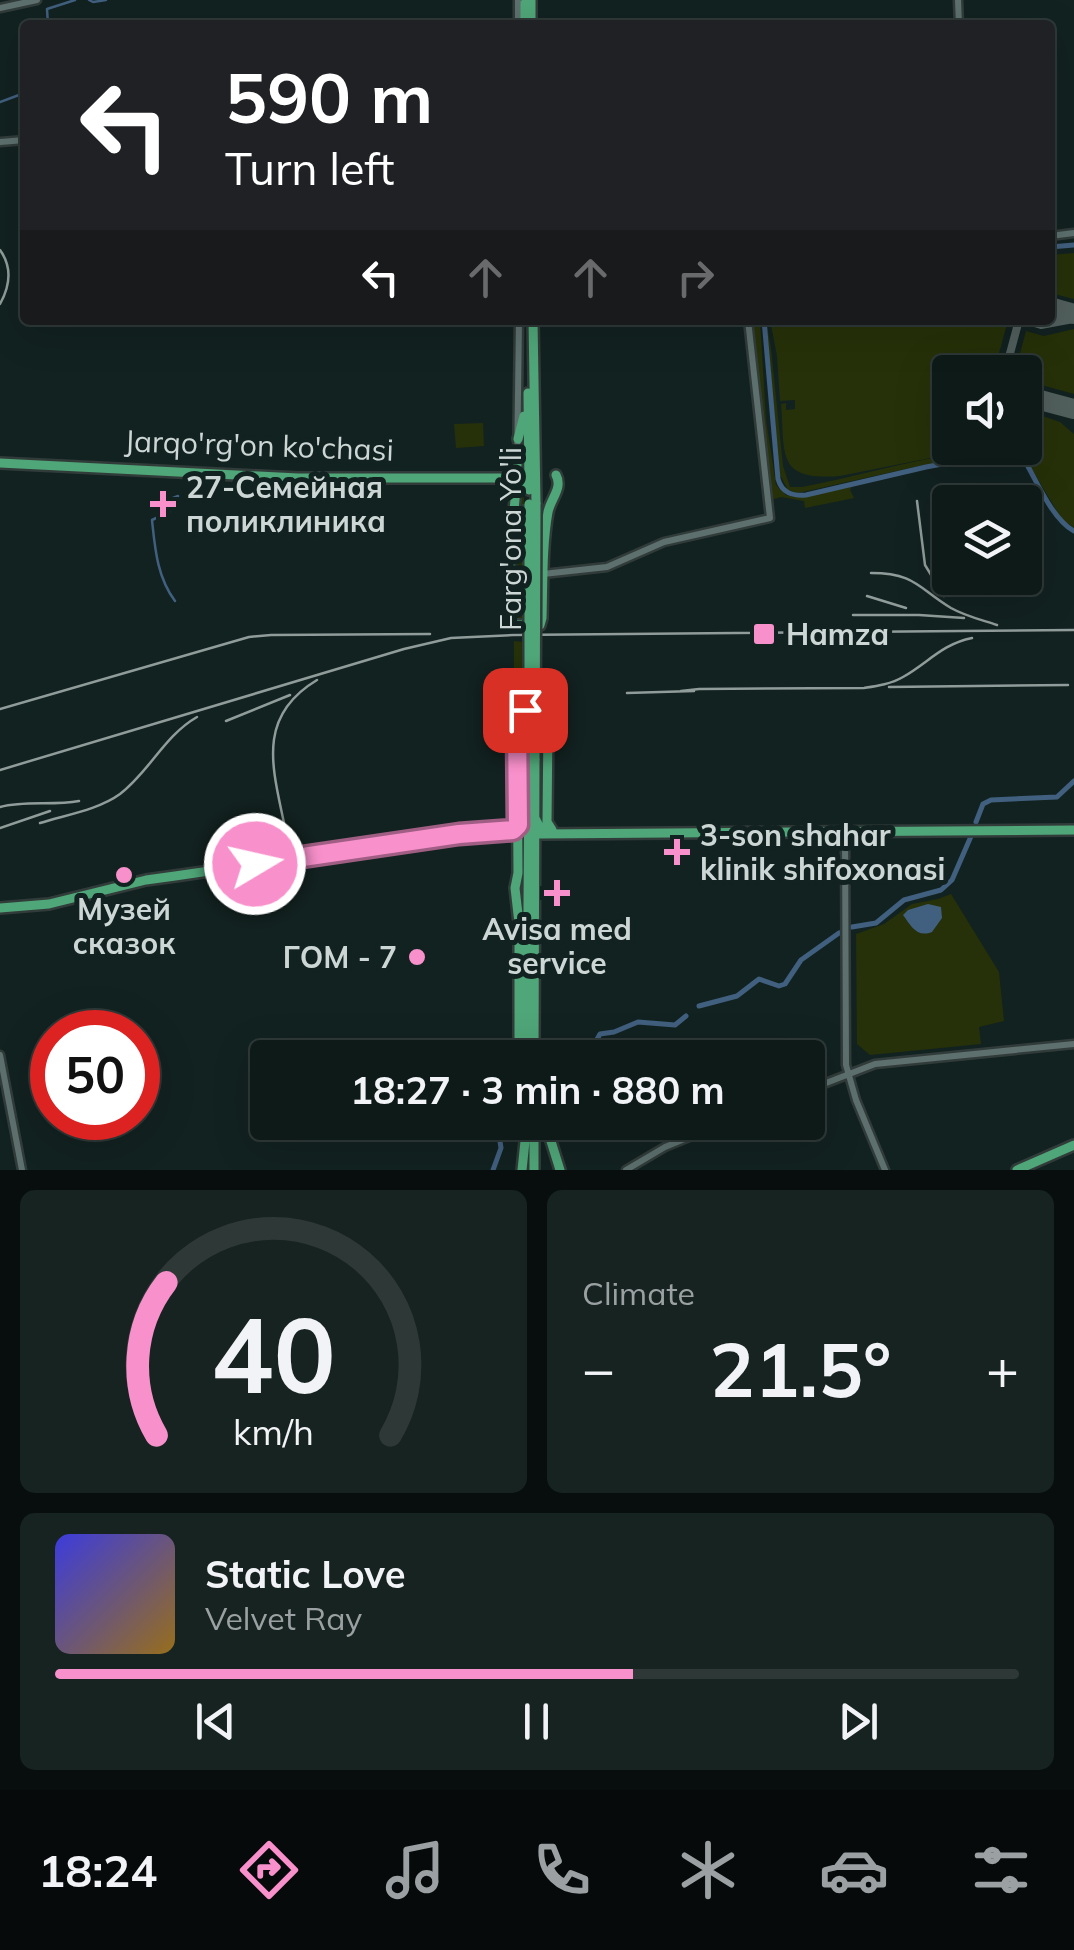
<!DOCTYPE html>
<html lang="en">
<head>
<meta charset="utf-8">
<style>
	:root { --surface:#0e1a18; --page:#172321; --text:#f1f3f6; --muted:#9ba1a2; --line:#2e3837; --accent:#f890cb }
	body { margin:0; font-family:Mulish,sans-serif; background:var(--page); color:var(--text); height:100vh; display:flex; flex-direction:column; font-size:38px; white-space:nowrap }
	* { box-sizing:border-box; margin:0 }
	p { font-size:32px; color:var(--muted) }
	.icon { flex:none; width:55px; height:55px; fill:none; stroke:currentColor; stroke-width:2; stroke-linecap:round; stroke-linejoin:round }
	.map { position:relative; height:1170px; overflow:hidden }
	.details { display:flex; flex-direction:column; gap:20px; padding:20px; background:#080e0d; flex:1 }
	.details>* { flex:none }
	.top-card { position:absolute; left:20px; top:20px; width:1035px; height:305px; border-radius:10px; box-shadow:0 10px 40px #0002,0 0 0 2px var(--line); background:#202124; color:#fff; overflow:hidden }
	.buttons { position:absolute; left:932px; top:355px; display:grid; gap:20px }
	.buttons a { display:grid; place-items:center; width:110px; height:110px; border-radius:10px; background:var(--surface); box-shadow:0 10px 40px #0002,0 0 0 2px var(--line); font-size:50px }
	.speed { position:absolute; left:30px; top:1010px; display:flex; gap:20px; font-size:50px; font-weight:700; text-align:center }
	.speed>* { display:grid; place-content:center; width:130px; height:130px; border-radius:50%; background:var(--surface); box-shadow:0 10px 40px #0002,0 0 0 2px var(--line); line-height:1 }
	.speed .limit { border:15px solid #d22; background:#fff; color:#111 }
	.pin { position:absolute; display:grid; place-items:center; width:85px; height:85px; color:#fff; margin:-42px; border-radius:20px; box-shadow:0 5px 15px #0006 }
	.me { position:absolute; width:110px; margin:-55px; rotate:81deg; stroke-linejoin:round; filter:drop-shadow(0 0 8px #0008) }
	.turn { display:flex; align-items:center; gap:35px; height:210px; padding:0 40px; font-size:45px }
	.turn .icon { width:130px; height:130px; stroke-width:2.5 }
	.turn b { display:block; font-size:70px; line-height:85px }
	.lanes { display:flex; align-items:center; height:95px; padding:0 40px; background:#0003; justify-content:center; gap:50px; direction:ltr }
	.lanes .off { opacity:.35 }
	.big { font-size:75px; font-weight:700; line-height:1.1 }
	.details .card { flex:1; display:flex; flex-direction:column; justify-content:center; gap:15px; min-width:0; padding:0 35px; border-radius:15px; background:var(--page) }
	.details .dial { align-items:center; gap:0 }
	.dial svg { height:260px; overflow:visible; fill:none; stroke:var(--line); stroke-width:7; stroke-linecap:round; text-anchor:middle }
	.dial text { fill:var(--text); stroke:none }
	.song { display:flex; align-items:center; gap:30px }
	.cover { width:120px; height:120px; border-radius:15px; background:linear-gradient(135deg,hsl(240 70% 55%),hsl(40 70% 35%)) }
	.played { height:10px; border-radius:5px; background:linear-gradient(90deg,var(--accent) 60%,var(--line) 60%) }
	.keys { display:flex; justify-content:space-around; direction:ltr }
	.heat { display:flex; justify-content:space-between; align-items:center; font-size:55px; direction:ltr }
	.details .tiles { flex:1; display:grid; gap:20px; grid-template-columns:1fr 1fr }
	.card:last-child { grid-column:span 2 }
	.trip { position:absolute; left:250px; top:1040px; width:575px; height:100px; border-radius:10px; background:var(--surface); box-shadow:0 10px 40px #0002,0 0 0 2px var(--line); font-weight:700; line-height:100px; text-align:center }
	.dock { display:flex; height:160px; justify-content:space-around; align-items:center; background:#060a0a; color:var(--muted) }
	.dock .icon { width:70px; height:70px }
	.dock .on { color:var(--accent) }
	.dock b { font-size:45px; color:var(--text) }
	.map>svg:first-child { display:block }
</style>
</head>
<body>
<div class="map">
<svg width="1074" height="1170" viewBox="0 0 1074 1170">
	<rect width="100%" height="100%" fill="#122220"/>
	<path fill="#263109" d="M1074 253V299L1050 293V255Z
		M751 320H760L766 420 776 485 786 495 796 497 852 487 850 490 854 498 805 508 804 501 781 497 771 500Z
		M766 320 771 348 783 466 790 487H802C871 474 953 447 1021 448L1029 460 1038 461 1025 442V410L1060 422 1074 434V528L1061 518 1024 456 1013 450 928 464 798 493 788 490 780 475Z
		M770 320H1008L994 372 947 366 942 383 950 387V448H980L840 476C776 481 785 455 781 404L786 403V410L795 409V400L780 401 777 356Z
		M1074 329V394L1031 382V380L1025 377V372H1020L1018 361 1026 331 1044 336Z
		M483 423 484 446 456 448 454 424Z
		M520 485 524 493V619H514L513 616 515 543Z
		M514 641 524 642V703L514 705Z
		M951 894 999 972 1004 1021 979 1027 981 1044 870 1055 857 1044 856 934 884 924 912 904 938 899Z
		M489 1039 492 1055 475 1057H358Z"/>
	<path fill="#415f7e" d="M928 904 941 907 942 918 932 932C917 938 911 926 903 915L908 910Z"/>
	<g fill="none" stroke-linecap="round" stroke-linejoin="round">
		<path stroke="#415f7e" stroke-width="2.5" d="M89 0 93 2 106 0
			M48 25 47 9 75 0
			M0 102 19 95 25 85
			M175 601C157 577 155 548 152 520L169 512 168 500 178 496"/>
		<path stroke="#415f7e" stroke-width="5" d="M1050 247 1074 245
			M764 320 778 479C782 493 792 496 806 495L926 467 1011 451 1020 455 1025 461C1037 482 1053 520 1074 531
			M976 822 983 804 991 800 1057 797 1074 781
			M852 927 876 923 904 900 941 890 952 880 972 834
			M699 1006 737 996 759 979 779 986 785 984 801 960 839 933
			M575 1058 590 1052 600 1034 614 1032 638 1022 675 1025 686 1016
			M493 1170 501 1148 497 1122"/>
		<path stroke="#515f5d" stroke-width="8" d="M1025 320 1041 325 1074 319
			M1005 372 1019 320
			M1064 406 1074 410"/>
		<path stroke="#515f5d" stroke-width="20" d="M1050 307 1074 314
			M1025 396 1074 409"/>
		<g stroke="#313c3a" stroke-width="11">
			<path id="minor" d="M958 0 959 25
				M0 8 37 0
				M518 25V0
				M0 142 25 140
				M1050 236 1074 233
				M517 469 519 320
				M543 574 607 567 664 542 770 518 748 320
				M845 832 846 1065 856 1100 885 1170
				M0 1055 22 1170
				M808 1090 875 1064 1074 1044
				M626 1170 665 1147 726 1122"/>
		</g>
		<g stroke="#313c3a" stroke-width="14">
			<path id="major" d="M531 0V25
				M525 25V3
				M533 320 536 504
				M528 393 529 487
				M518 439 524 416
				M0 463 298 478H509L523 480 529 490
				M508 474 517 465
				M517 477 512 533 509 619 514 625H540L542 618
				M542 618C543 583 542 546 548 512 551 498 563 488 556 475
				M535 818 540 828 551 831
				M529 832 541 834 1074 830
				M0 908 49 904 146 880 175 876 459 835 513 830 518 825
				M519 1058V923L515 888 518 873 517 723C519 711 529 705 541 710L548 722 547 822 552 830
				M527 1058 529 759
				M534 1058 535 759
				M534 1122V1170
				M545 1122 560 1170
				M522 1170 527 1122
				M1017 1170 1074 1145"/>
		</g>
		<use href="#minor" stroke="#5d706e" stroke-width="6"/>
		<use href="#major" stroke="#4fa678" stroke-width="9"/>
		<path stroke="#909c9a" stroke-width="2.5" d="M0 250C13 268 10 286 0 304
			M917 501 925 565 944 596
			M871 573C915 573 918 588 951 608 965 616 982 620 997 625
			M867 596 906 608
			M853 615H919L964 618
			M889 687 1068 685
			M681 691 699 689 864 688C877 686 891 684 903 677 928 663 942 644 972 638
			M627 693 694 691
			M0 709 249 637 271 635 430 634
			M226 721 290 695
			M0 770 404 649 451 638 513 635 1074 630
			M0 807C26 800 52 806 79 801
			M40 823C65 815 98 810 120 794 150 771 164 736 197 717
			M284 823C272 766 257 716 317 680
			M0 828 50 811"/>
		<g stroke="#313c3a" stroke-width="14" stroke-linecap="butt">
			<path id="major-bridge" d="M529 759V504
				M535 759 536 504"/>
		</g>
		<use href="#major-bridge" stroke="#4fa678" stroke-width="9"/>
	</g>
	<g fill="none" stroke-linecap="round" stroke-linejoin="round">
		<g stroke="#a15e84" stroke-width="25">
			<path id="route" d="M255 864 459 834 513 830 518 825 517 723 520 715 525 710"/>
		</g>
		<use href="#route" stroke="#f890cb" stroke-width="18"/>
	</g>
	<g fill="#f890cb" stroke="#122220" stroke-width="4">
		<path d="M158 489h10v10h10v10h-10v10h-10v-10h-10v-10h10z"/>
		<rect x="752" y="622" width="24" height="24" rx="5"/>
		<path d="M672 837h10v10h10v10h-10v10h-10v-10h-10v-10h10z"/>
		<circle cx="124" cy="875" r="10"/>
		<path d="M552 878h10v10h10v10h-10v10h-10v-10h-10v-10h10z"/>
		<circle cx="417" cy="957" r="10"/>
	</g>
	<g text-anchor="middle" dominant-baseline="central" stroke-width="10" stroke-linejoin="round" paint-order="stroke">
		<g font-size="30" fill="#ccd6d4" stroke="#122220">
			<text transform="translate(259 445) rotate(2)">Jarqo'rg'on ko'chasi</text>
			<text transform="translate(510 539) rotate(-90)">Farg'ona Yo'li</text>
		</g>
		<g font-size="30" font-weight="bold" fill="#ccd6d4" stroke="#122220" text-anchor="start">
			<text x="186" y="487">27-Семейная<tspan x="186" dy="34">поликлиника</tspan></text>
			<text x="786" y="634">Hamza</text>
			<text x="700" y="835">3-son shahar<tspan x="700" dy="34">klinik shifoxonasi</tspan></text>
			<text x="124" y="909" text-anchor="middle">Музей<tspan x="124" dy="34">сказок</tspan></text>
			<text x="557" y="929" text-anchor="middle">Avisa med<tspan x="557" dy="34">service</tspan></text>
			<text x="397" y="957" text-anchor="end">ГОМ - 7</text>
		</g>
	</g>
</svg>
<div class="buttons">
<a><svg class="icon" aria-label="sound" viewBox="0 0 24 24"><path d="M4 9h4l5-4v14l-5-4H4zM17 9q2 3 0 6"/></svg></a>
<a><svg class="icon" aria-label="layers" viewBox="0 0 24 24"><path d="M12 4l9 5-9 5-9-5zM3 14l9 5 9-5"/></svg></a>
</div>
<div class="speed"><div class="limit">50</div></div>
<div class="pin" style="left:525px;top:710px;background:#d93025"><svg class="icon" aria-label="arrive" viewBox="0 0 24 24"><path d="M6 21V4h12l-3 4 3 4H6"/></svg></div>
<svg class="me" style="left:255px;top:864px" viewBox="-20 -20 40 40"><circle r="17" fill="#f890cb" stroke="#fff" stroke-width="3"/><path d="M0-11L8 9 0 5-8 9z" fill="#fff"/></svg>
<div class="trip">18:27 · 3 min · 880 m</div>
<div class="top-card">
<div class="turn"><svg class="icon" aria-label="left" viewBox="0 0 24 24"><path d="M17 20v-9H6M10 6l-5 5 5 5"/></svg><div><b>590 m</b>Turn left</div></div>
<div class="lanes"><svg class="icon" aria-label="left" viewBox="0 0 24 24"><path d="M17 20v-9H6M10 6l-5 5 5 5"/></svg><svg class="icon off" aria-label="ahead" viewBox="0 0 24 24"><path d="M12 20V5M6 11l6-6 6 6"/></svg><svg class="icon off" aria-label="ahead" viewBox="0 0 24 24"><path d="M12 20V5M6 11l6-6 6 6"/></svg><svg class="icon off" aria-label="right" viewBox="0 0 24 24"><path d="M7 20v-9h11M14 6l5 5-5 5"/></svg></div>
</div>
</div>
<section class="details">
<div class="tiles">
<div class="card dial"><svg viewBox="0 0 100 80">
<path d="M14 69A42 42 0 1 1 86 69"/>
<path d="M14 69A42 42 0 0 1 17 22" stroke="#f890cb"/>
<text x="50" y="56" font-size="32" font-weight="700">40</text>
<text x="50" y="72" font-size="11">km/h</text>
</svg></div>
<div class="card"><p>Climate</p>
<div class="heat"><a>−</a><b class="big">21.5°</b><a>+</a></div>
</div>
<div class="card">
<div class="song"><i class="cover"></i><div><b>Static Love</b><p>Velvet Ray</p></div></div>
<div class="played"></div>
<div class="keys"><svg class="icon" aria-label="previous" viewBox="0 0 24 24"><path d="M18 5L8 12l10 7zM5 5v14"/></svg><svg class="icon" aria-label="pause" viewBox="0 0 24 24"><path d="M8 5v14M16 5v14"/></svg><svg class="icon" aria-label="next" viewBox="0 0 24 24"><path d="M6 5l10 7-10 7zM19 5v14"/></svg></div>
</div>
</div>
</section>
<nav class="dock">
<b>18:24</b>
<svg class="icon on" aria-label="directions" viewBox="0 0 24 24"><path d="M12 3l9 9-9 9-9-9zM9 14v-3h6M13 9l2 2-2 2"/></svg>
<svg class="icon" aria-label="music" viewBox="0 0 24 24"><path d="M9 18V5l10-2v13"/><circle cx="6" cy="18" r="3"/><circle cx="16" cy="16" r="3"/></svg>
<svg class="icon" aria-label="phone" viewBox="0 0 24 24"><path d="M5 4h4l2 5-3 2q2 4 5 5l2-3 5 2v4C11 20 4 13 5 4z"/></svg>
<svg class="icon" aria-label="climate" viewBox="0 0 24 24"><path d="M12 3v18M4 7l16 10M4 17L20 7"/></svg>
<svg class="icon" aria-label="car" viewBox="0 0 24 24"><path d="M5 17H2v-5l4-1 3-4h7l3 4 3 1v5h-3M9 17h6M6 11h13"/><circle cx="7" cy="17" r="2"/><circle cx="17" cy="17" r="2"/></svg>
<svg class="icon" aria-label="filters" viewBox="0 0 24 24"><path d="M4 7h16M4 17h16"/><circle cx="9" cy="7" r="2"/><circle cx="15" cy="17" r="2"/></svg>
</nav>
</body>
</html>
